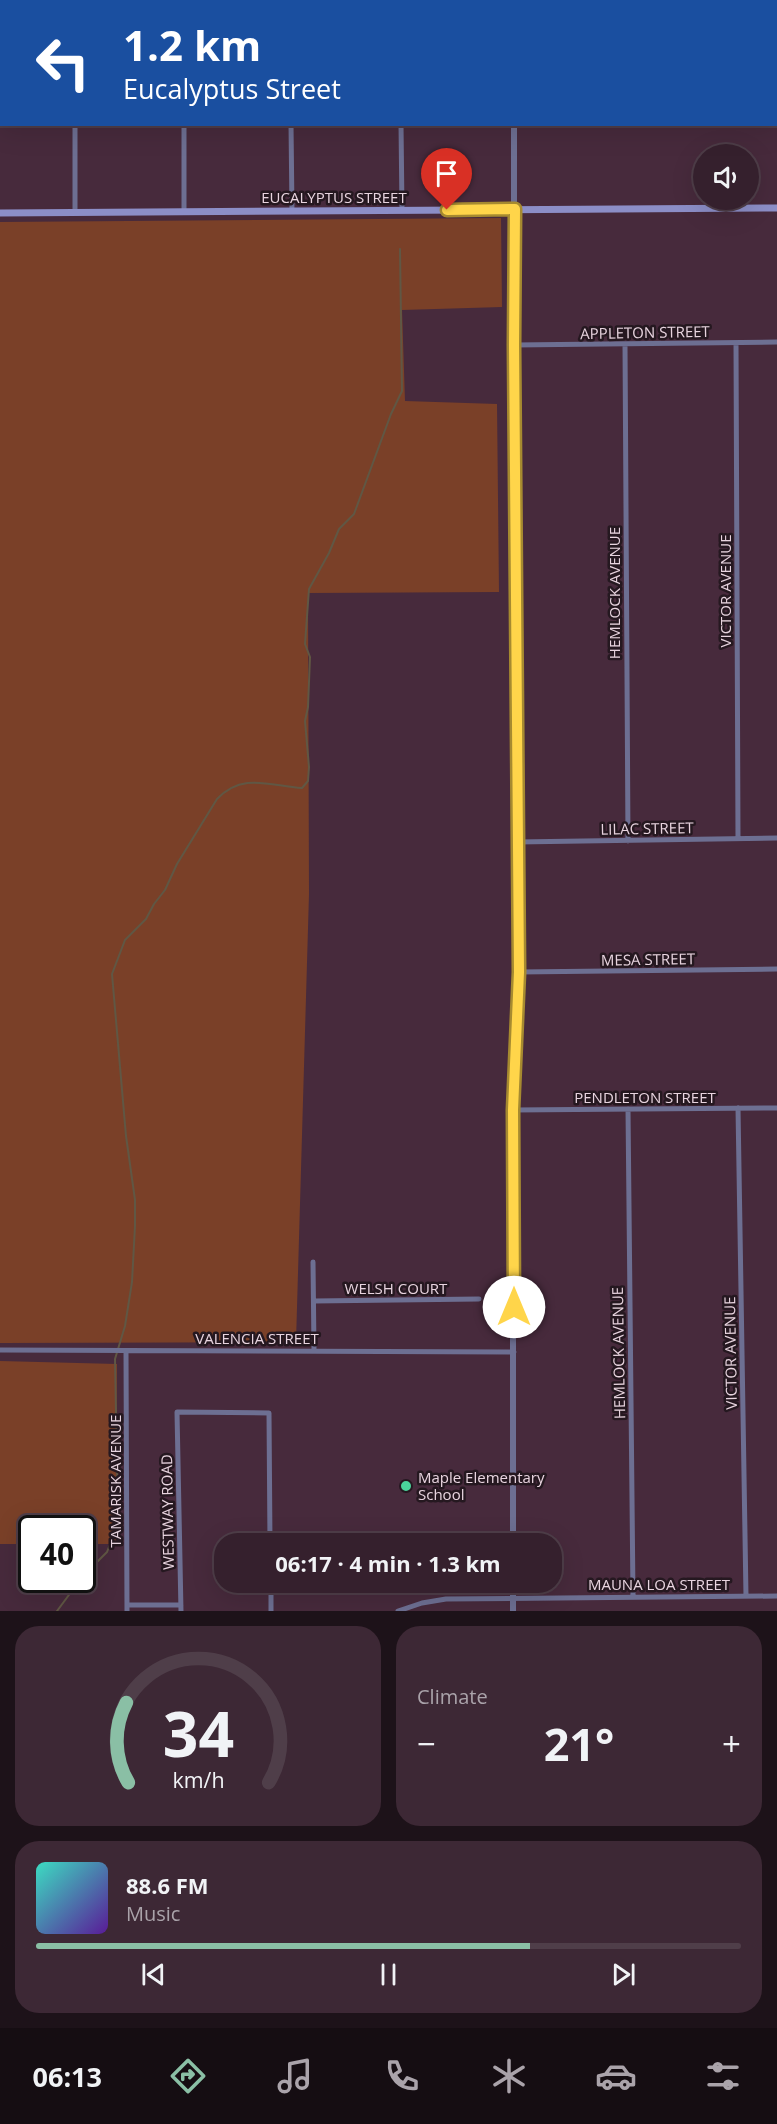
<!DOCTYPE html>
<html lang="en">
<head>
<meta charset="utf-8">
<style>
	:root { --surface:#35202d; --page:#3d2835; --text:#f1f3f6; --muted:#aaa3aa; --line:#4f3e49; --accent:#8abfa5 }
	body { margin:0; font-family:"Open Sans",sans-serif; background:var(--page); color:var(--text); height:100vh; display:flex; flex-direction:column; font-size:22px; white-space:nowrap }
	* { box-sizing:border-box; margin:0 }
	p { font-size:20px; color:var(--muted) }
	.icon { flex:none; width:33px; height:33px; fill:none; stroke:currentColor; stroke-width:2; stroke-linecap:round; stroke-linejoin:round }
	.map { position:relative; height:1611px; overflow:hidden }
	.panel { display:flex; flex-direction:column; gap:15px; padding:15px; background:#1d1219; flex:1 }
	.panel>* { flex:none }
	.hud { position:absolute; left:0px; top:0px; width:777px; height:126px; box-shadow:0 6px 24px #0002,0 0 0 2px var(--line); background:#1a4fa0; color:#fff; overflow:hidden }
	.fabs { position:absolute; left:693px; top:144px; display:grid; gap:12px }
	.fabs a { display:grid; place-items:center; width:66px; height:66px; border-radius:50%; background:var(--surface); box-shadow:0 6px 24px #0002,0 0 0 2px var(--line); font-size:30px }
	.speed { position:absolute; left:18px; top:1515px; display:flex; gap:12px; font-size:30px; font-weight:700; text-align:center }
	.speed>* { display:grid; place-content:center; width:78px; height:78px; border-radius:50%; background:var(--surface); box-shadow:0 6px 24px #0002,0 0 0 2px var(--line); line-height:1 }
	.speed .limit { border:3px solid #111; border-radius:9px; background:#fff; color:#111 }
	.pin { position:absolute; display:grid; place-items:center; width:51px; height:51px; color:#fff; margin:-62px -26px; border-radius:50% 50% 50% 0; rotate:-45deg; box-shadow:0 0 6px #0007 }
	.pin .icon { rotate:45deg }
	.me { position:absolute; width:66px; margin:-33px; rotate:0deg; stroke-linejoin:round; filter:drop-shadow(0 0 4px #0008) }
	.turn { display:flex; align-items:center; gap:21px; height:126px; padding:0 24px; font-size:27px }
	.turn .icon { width:78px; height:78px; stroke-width:2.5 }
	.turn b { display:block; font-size:42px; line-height:51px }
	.big { font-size:45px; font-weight:700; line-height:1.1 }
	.panel .widget { flex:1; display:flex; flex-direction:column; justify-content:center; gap:9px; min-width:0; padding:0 21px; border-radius:24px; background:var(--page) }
	.panel .dial { align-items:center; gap:0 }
	.dial svg { height:156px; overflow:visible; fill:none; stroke:var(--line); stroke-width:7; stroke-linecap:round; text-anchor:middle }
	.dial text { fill:var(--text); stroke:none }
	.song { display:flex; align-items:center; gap:18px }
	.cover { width:72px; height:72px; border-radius:9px; background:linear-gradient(135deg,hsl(170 70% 55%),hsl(270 70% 35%)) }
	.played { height:6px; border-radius:3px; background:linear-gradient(90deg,var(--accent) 70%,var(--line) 70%) }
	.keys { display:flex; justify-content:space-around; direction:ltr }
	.heat { display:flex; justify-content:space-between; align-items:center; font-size:33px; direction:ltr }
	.panel .tiles { flex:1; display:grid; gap:15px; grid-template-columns:1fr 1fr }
	.widget:last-child { grid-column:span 2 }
	.trip { position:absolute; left:214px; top:1533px; width:348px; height:60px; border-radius:24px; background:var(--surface); box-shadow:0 6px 24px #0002,0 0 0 2px var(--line); font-weight:700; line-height:60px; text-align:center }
	.dock { display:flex; height:96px; justify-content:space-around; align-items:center; background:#150d12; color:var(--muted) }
	.dock .icon { width:42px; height:42px }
	.dock .current { color:var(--accent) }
	.dock b { font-size:27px; color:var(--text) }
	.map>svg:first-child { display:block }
</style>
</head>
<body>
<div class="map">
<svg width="777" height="1611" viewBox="0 0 777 1611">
	<rect width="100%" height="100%" fill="#472a3c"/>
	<path fill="#7a4028" d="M501 218 502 307 402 310 405 401 497 404 499 592 308 593 309 894 296 1342 0 1343V222Z
		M0 1361 117 1364 116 1544H83L82 1528H32L31 1544H0Z"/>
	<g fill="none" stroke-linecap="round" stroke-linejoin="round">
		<path stroke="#605744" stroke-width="2" d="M82 1577 107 1552 118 1524 115 1359 125 1326 132 1282 135 1226V1200L126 1136 112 974 125 940 146 919 154 904 165 890 177 864 217 799C243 772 270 786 302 788L308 781 309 767 305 721 308 707 310 657 305 644 309 589 329 553 339 529 354 514 391 414 402 391 400 249
			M57 1611 80 1580"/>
		<path stroke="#6d6f92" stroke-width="5" d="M184 0V2
			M291 0V2
			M400 0V2
			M663 0V2
			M75 2V0
			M776 20H777
			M184 124V212
			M291 124 292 211
			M401 124 402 210
			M75 212V124
			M736 343 738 838
			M625 344 628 841
			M514 345 777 342
			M517 842 777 838
			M519 972 777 969
			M738 1108 746 1596
			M628 1109 633 1596
			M513 1110 777 1108
			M313 1262 314 1350
			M314 1301 479 1299
			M0 1350 514 1352
			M126 1351 127 1611
			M271 1582V1611
			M127 1605H181
			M181 1611 177 1412 269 1413 270 1544
			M398 1611 422 1603 446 1599 777 1596"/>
		<path stroke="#6d6f92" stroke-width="6" d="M513 0V2
			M513 1544V1110L519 972 514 345V124
			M513 1611V1582"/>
		<path stroke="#8c8ec7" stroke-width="7" d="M0 213 777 208"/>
	</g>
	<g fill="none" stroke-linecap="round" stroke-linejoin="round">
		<g stroke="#a68a30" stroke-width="15">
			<path id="route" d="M447 210 515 209 514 345 519 972 513 1110 514 1307"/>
		</g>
		<use href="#route" stroke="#ffd54a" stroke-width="10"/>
	</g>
	<circle fill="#4ad49c" stroke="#251820" stroke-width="2" cx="406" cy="1486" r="6"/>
	<g text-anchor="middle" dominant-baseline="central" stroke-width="5" stroke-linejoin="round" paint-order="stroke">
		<g font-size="15" fill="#e8d4df" stroke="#251820">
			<text x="334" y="197">EUCALYPTUS STREET</text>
			<text transform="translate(645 332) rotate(-1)">APPLETON STREET</text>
			<text transform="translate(725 591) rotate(-90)">VICTOR AVENUE</text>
			<text transform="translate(614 593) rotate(-90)">HEMLOCK AVENUE</text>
			<text transform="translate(647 828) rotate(-1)">LILAC STREET</text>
			<text transform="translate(648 959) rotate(-1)">MESA STREET</text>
			<text x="645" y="1097">PENDLETON STREET</text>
			<text x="396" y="1288">WELSH COURT</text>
			<text x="257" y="1338">VALENCIA STREET</text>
			<text transform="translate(618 1353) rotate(-91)">HEMLOCK AVENUE</text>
			<text transform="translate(730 1353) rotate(-91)">VICTOR AVENUE</text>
			<text transform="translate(115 1481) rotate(-90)">TAMARISK AVENUE</text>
			<text transform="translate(167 1512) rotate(-91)">WESTWAY ROAD</text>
			<text x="659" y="1584">MAUNA LOA STREET</text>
		</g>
		<g font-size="15" fill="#e8d4df" stroke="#251820" text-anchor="start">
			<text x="418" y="1477">Maple Elementary<tspan x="418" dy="17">School</tspan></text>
		</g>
	</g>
</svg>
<div class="fabs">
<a><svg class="icon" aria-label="sound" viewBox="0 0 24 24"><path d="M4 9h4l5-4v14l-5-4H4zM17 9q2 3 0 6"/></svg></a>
</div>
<div class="speed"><div class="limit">40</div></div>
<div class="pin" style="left:447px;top:210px;background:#d93025"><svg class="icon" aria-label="arrive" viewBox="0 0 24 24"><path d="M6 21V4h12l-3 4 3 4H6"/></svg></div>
<svg class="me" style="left:514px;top:1307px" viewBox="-20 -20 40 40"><circle r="19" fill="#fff"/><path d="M0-13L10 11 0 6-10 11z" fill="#ffd54a"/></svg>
<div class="trip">06:17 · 4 min · 1.3 km</div>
<div class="hud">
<div class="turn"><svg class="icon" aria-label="left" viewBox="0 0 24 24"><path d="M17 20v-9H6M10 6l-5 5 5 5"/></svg><div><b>1.2 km</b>Eucalyptus Street</div></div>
</div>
</div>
<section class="panel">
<div class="tiles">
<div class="widget dial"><svg viewBox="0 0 100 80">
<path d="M14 69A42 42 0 1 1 86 69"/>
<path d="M14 69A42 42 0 0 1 13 28" stroke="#8abfa5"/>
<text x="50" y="56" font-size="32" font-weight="700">34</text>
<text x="50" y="72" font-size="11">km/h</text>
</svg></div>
<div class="widget"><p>Climate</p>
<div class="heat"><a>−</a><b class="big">21°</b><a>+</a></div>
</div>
<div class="widget">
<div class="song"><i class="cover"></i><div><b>88.6 FM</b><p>Music</p></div></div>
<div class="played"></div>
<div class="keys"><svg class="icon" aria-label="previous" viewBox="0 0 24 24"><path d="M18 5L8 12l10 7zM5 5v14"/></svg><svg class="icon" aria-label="pause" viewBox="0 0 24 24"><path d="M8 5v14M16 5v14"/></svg><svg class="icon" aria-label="next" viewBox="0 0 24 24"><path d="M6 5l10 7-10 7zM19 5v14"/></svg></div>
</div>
</div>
</section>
<nav class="dock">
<b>06:13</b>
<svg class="icon current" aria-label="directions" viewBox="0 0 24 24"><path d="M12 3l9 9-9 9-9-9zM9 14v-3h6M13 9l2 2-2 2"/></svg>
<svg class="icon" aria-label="music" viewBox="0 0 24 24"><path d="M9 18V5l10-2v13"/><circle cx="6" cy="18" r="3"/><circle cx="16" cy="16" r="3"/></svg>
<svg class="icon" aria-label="phone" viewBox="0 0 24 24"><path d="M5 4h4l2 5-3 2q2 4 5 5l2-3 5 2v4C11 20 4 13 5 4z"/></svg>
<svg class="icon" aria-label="climate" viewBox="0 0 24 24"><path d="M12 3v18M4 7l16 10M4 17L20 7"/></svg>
<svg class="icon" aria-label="car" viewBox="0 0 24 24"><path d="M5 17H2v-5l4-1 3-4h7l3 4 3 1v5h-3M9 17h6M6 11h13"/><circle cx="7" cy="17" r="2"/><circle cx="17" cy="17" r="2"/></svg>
<svg class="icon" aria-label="filters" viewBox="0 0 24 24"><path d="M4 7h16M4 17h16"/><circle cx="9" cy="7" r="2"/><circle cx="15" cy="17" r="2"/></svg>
</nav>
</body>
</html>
